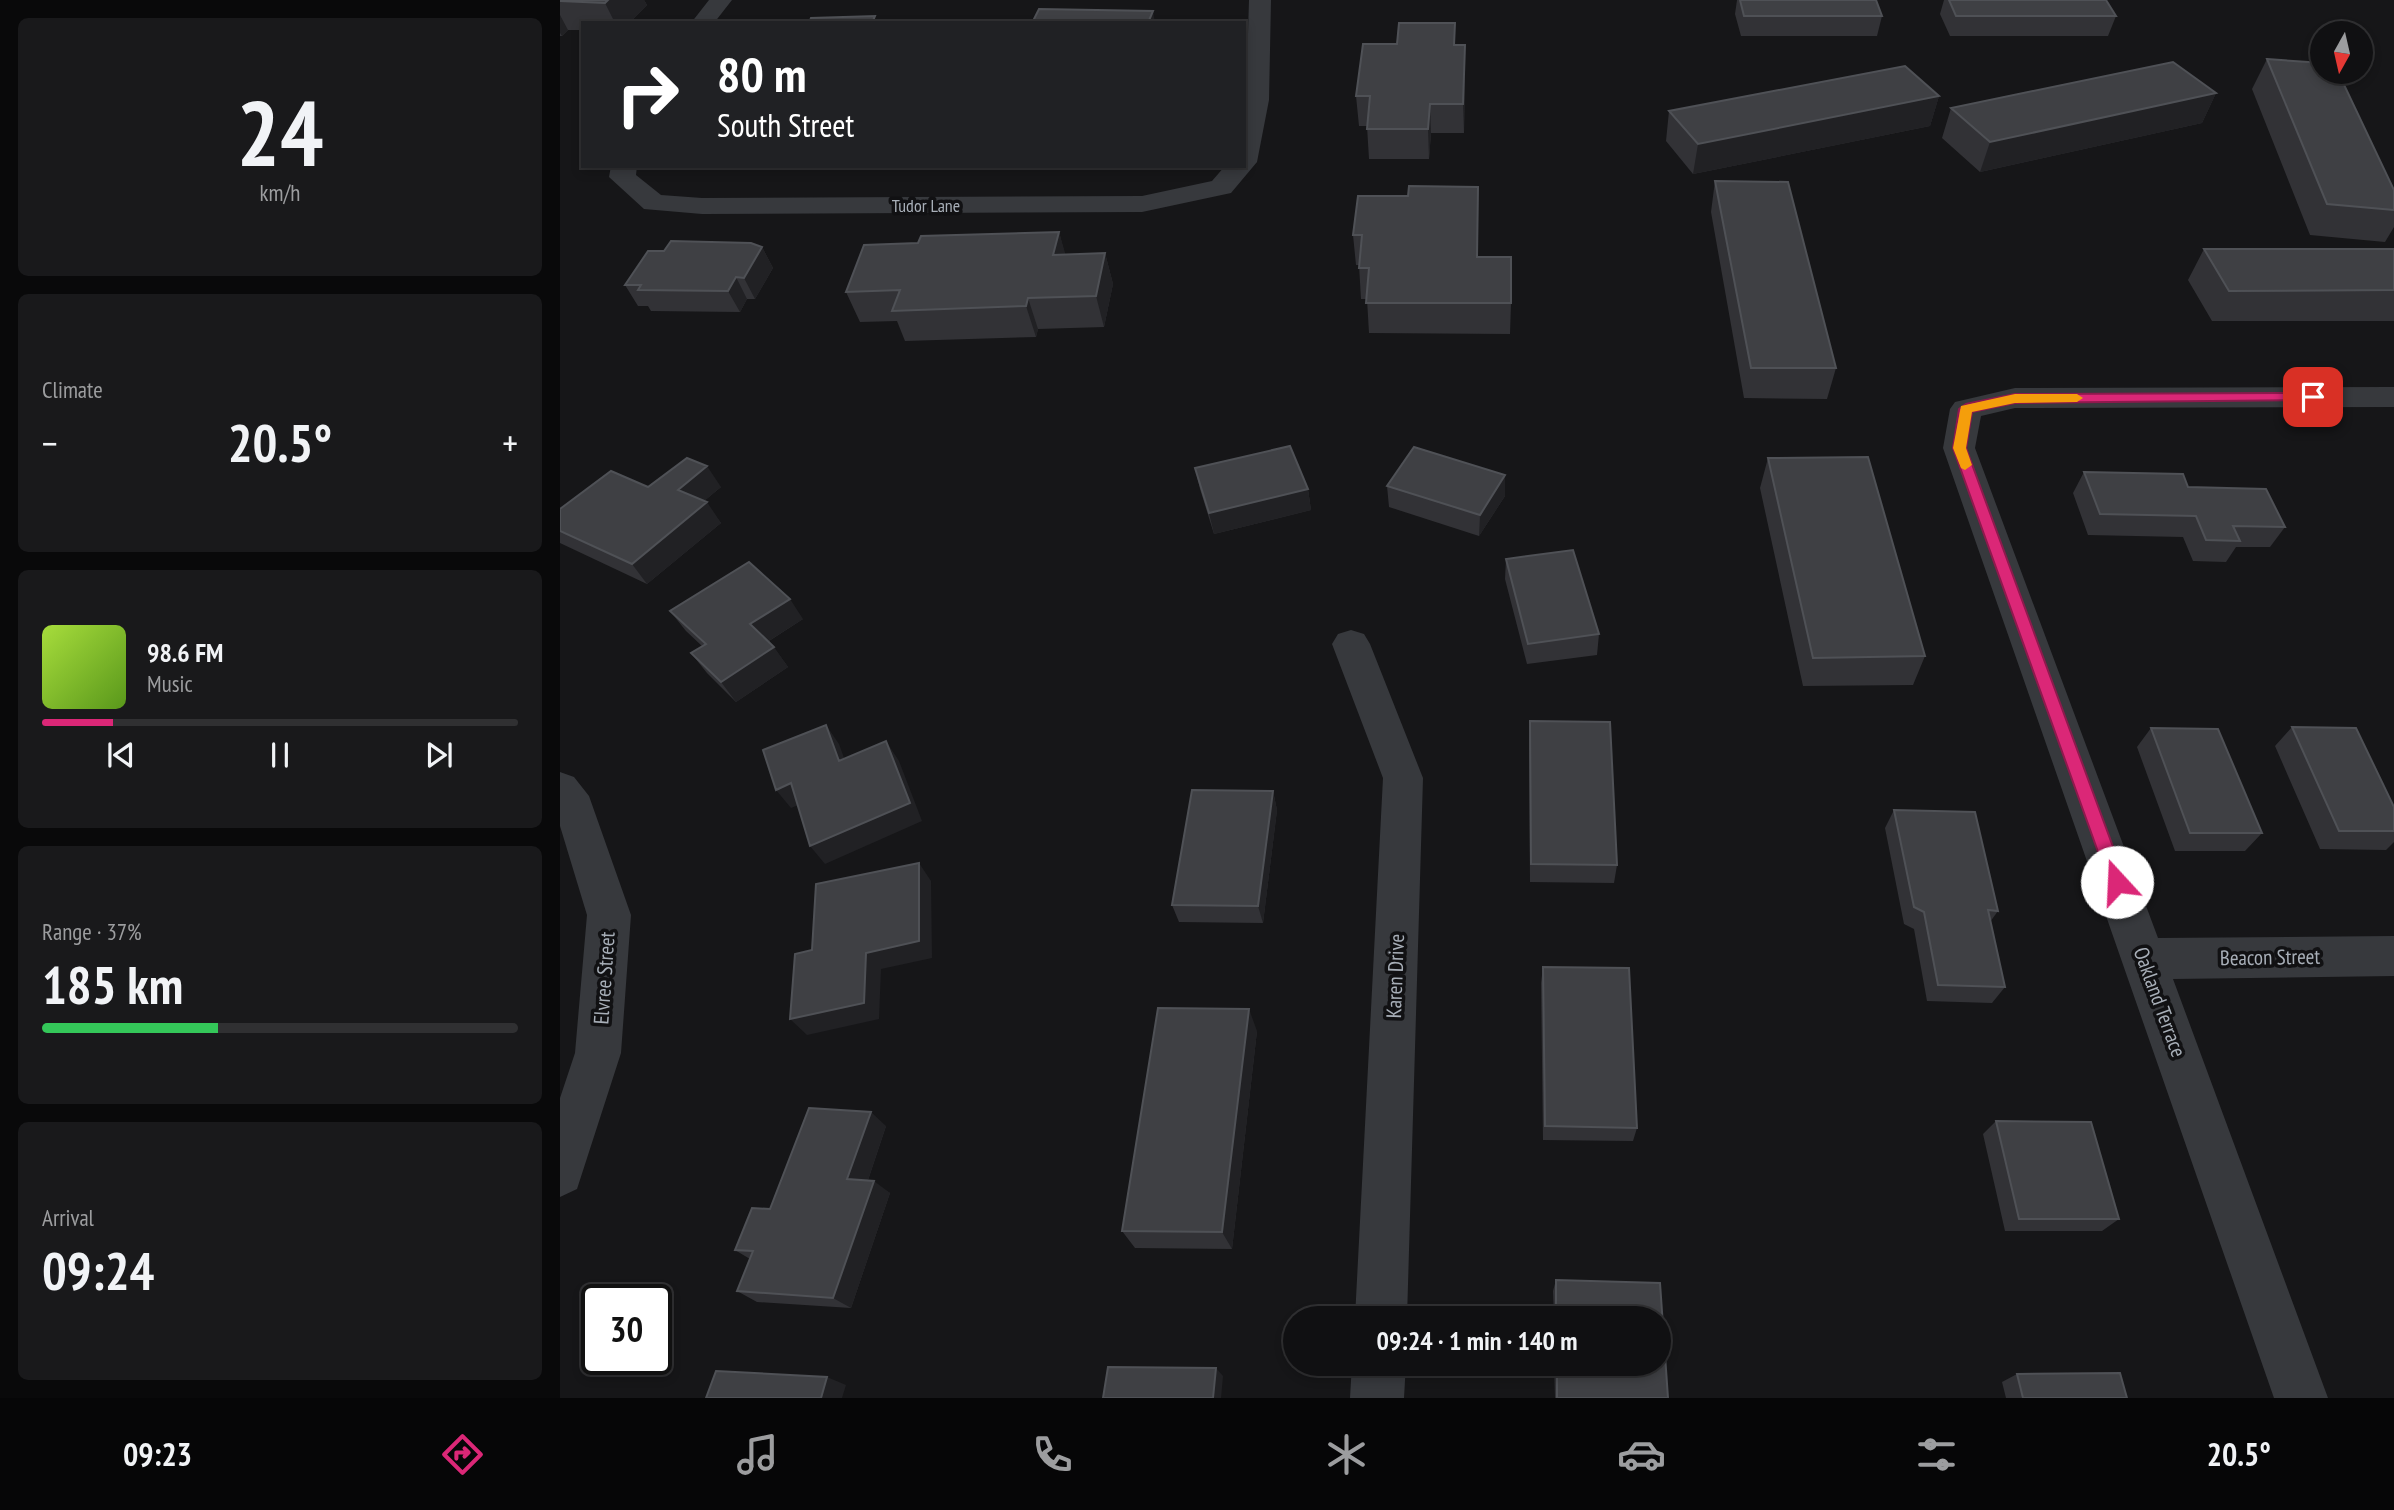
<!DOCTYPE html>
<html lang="en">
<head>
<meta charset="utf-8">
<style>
	:root { --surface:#101012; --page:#19191b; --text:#f1f3f6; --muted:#9c9d9f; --line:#303032; --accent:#db2777 }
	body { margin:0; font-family:"PT Sans Narrow",sans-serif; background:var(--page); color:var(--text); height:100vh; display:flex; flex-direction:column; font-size:26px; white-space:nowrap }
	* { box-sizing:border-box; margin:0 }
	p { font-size:23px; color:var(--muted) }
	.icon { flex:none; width:38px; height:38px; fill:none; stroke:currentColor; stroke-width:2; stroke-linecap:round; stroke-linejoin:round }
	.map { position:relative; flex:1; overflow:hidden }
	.sheet { display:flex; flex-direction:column; gap:18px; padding:18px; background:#09090a; width:560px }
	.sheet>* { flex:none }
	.hud { position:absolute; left:21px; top:21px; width:665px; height:147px; border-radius:0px; box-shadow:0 4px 10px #0003,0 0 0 2px var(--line); background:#202124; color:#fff; overflow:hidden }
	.needle { width:46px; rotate:188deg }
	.fabs { position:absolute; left:1750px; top:21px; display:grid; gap:14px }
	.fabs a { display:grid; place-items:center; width:63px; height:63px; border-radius:50%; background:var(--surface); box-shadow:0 4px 10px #0003,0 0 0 2px var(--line); font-size:35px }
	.speed { position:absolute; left:21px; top:1284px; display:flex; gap:14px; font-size:35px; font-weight:700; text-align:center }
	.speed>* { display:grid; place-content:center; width:91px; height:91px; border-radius:50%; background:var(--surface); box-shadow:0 4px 10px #0003,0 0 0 2px var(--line); line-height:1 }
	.speed .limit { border:4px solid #111; border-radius:10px; background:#fff; color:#111 }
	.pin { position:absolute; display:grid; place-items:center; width:60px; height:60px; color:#fff; margin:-30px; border-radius:14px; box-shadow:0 4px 10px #0006 }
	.me { position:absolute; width:77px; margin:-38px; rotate:340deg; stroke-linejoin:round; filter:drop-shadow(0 0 5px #0008) }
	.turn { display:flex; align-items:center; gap:24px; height:147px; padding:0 21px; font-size:32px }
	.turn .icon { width:91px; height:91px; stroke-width:2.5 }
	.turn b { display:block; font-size:49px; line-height:60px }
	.big { font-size:52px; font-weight:700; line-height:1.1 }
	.sheet .tile { flex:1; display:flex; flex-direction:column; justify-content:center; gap:10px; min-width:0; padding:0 24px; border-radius:10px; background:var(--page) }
	.sheet .dial { align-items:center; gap:0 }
	.dial b { font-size:91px; line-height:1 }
	.song { display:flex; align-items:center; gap:21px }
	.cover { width:84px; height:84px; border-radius:10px; background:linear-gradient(135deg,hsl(80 70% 55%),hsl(90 70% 35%)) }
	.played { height:7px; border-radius:4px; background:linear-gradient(90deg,var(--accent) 15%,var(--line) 15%) }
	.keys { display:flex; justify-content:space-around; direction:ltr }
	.heat { display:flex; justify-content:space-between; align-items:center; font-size:38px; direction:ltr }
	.charge { height:10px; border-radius:5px; background:linear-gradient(90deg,#34c759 37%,var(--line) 0) }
	.trip { position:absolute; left:723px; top:1306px; width:388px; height:70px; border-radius:35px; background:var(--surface); box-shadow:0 4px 10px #0003,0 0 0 2px var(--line); font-weight:700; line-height:70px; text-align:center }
	.tab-bar { display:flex; height:112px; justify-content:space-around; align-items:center; background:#060607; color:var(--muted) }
	.tab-bar .icon { width:49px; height:49px }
	.tab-bar .selected { color:var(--accent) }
	.tab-bar b { font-size:32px; color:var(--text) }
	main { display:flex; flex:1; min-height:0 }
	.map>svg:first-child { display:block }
</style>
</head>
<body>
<main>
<section class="sheet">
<div class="tile dial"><b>24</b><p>km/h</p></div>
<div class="tile"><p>Climate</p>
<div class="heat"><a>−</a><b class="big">20.5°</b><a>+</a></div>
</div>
<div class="tile">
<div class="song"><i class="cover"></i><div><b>98.6 FM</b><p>Music</p></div></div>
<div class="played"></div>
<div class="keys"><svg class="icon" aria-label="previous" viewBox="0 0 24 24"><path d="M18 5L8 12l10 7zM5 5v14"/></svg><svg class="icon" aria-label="pause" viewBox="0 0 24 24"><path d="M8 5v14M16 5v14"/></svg><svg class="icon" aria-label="next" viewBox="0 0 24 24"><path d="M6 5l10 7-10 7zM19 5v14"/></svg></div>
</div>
<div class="tile"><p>Range · 37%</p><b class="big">185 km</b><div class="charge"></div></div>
<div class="tile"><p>Arrival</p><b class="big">09:24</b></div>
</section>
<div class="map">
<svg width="1834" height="1398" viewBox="0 0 1834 1398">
	<rect width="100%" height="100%" fill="#161618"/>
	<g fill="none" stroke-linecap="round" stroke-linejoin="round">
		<path fill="#37393d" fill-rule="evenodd" d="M149 0H172L154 23H131Z
			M689 0H711L709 100 697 162 671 193 582 212 142 214 84 209 49 177 51 166H77L76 175 101 195 142 198 582 196 652 181 665 166H684Z
			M1834 387V407L1455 408 1421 416 1415 448 1598 938 1834 936V976L1613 979 1768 1398H1714L1383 448 1390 409 1395 402 1455 388Z
			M791 630 804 634 810 644 863 778 847 1318H795L823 778 772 644 778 634Z
			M0 772 14 777 29 796 71 915 61 1053 17 1189 0 1197V1098L15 1053 27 915 0 826Z
			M792 1363H846L844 1398H790Z"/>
	</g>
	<path fill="#323236" d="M0 0H84L87 5 69 23H23V30H8L2 36H0Z
		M1177 0H1316L1322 16 1317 36H1181L1175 14Z
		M1384 0H1546L1556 16 1548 36H1390L1380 14Z
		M895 45 905 74 904 133H871L869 159H809L807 126H799L796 96Z
		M1707 59 1834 190V227L1825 242 1750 235 1692 89Z
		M1656 93 1642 123 1420 172 1382 138 1391 108Z
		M1379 96 1370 126 1133 174 1106 141 1109 111Z
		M1155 181 1276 368 1267 399 1184 398 1151 212Z
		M798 196 917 257 951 303 950 334 809 333 807 299H801L799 265H796L793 235Z
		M499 232 505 255 545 253 553 284 544 327 478 329 476 337 345 341 337 321 300 322 286 292 358 243Z
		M202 247 213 268 195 299H187L180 312 91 311 88 306H78L65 285 104 251Z
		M1644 249H1834V321H1652L1628 280Z
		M1208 458 1365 656 1353 685 1243 686 1200 488Z
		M635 468 748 489 751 510 654 534 640 489Z
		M1524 472 1628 487 1725 527 1710 547H1676L1666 562 1633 561 1623 537 1528 535 1513 493Z
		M945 475V496L919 536 829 507 827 486Z
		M88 487H161L144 501 161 523 87 584 0 543V509Z
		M946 559 1039 634 1037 655 967 664 945 579Z
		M110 611 243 619 209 641 228 667 176 702 147 673 131 653 142 646 126 631Z
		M970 721 1057 865 1054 883 970 882 969 740Z
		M1732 727 1834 807V842L1826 850 1760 849 1715 746Z
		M1591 728 1702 833 1685 851H1615L1577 747Z
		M713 791 717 810 703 923 619 922 612 905Z
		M1334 810 1438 911 1430 922 1445 987 1432 1003 1367 1001 1354 929 1344 924 1325 828Z
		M983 967 1077 1128 1073 1141 983 1140 981 983Z
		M697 1031 672 1249 575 1248 562 1231Z
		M1436 1121 1559 1219 1542 1231H1445L1423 1134Z
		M326 1126 308 1180 330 1193 291 1308 197 1302 177 1291 190 1259 175 1250 210 1209Z
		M996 1280 1100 1283 1108 1398H995L994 1363H1099V1318H994L993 1291Z
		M1457 1374 1567 1398H1446L1442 1382Z"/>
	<path fill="#212124" d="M46 0H84L87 5 69 23H55L45 3Z
		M593 11 595 23H588Z
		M0 15 8 30 2 36 0 33Z
		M905 45V74L904 133 903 104Z
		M1656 93 1642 123 1420 172 1430 142Z
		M1379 96 1370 126 1133 174 1138 144Z
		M870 104 871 133 869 159 868 129Z
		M499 232 508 263 493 255Z
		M202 247 213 268 195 299 184 278Z
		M545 253 553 284 544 327 536 296Z
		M176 277 187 299 180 312 168 291Z
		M468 298 478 329 476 337 466 306Z
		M147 466 161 487 132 511 118 490Z
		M945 475V496L919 536 920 515Z
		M748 489 751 510 654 534 649 513Z
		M147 502 161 523 87 584 72 564Z
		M230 599 243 619 204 644 190 624Z
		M214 647 228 667 176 702 161 682Z
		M266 725 279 744 292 780 279 761Z
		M326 741 339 761 362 821 265 864 250 846Z
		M231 783 246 802 231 808 216 790Z
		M713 791 717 810 703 923 698 906Z
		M359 863 371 881 372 958 321 969 319 1019 247 1035 230 1019 306 953Z
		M689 1009 697 1031 672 1249 662 1232Z
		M311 1112 326 1126 304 1192 287 1179Z
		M314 1181 330 1193 291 1308 273 1298Z
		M656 1368 663 1376 661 1398H653Z
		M267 1377 286 1385 282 1398H261Z"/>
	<path fill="#3f4044" stroke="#4f5156" stroke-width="2" d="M0 0H48L45 3 0 1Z
		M1180 0H1316L1322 16H1184Z
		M1389 0H1546L1556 16H1396Z
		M479 9 593 11 588 23H472Z
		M315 16 312 23H249L251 18Z
		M839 23H895L894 45H905L903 104H870L868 129H807L810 96H796L803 44H837Z
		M1707 59 1762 63V72H1778L1834 190V210L1767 204Z
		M1613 62 1656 93 1430 142 1391 108Z
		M1345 66 1379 96 1138 144 1109 111Z
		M1155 181 1228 182 1276 368H1191Z
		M849 186 918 187 917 257H951V303H806L809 268H799L802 235H793L798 196H848Z
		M499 232 493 255 545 253 536 296 468 298 466 306 332 311 340 290 286 292 304 245 358 243 361 236Z
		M111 241 191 243 202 247 184 278 176 277 168 291 78 290 81 285H65L88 251H104Z
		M1644 249H1834V290L1669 291Z
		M730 446 748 489 649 513 635 468Z
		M854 447 945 475 920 515 827 486Z
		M1308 457 1365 656 1253 658 1208 458Z
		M127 458 147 466 118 490 147 502 72 564 0 531V509L51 471 88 487Z
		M1524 472 1623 474 1628 487 1706 489 1725 527 1673 526 1680 541 1646 540 1636 516 1540 514Z
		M1013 550 1039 634 968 644 946 559Z
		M189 562 230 599 190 624 214 647 161 682 131 653 146 644 110 611Z
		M970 721 1050 722 1057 865 971 864Z
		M266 725 279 761 326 741 350 803 250 846 231 783 216 790 203 750Z
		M1732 727 1796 728 1834 807V831H1779Z
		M1591 728 1658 729 1702 833H1630Z
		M632 790 713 791 698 906 612 905Z
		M1334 810 1415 812 1438 911 1428 910 1445 987 1378 985 1364 912 1354 907Z
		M359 863V941L306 953 304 1003 230 1019 235 954 252 950 256 884Z
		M983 967 1069 968 1077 1128 985 1126Z
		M598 1008 689 1009 662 1232 562 1231Z
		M249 1108 311 1112 287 1179 314 1181 273 1298 177 1291 193 1251 175 1250 192 1208 210 1209Z
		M1436 1121 1531 1122 1559 1219H1459Z
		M996 1280 1100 1283 1108 1398H997V1363H1099V1318H996Z
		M548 1367 656 1368 653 1398H543Z
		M156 1371 267 1377 261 1398H146Z
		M1560 1373 1567 1398H1463L1457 1374Z"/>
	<path fill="#db2777" stroke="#8e194d" stroke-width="2" d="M1753 393 1757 394V400L1455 403 1412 412 1406 448 1566 882 1563 888 1557 890 1551 888 1393 448 1399 409 1406 404 1455 394Z"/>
	<path fill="#f59e0b" d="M1455 394H1517L1523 398 1517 402 1455 403 1412 412 1406 448 1412 465 1405 470 1401 468 1393 448 1401 406Z"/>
	<g text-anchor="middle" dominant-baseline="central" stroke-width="7" stroke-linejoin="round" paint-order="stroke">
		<g font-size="18" fill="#a8afb8" stroke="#111113">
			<text x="366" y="205">Tudor Lane</text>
		</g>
		<g font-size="21" fill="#a8afb8" stroke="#111113">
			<text transform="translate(1710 957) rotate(-1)">Beacon Street</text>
			<text transform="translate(835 976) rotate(-88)">Karen Drive</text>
			<text transform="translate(44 978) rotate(-86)">Elvree Street</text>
			<text transform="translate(1600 1002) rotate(70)">Oakland Terrace</text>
		</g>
	</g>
</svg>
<div class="fabs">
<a><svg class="needle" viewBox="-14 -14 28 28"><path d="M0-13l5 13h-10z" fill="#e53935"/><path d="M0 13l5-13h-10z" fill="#9c9d9f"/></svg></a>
</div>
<div class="speed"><div class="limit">30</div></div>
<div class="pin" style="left:1753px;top:397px;background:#d93025"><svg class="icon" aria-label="arrive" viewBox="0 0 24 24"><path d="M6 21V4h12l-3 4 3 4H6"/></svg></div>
<svg class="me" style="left:1557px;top:882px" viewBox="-20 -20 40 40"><circle r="19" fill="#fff"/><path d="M0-13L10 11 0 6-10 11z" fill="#db2777"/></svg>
<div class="trip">09:24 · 1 min · 140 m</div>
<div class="hud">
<div class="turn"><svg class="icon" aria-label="right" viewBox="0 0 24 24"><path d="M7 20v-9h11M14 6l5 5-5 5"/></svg><div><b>80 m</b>South Street</div></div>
</div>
</div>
</main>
<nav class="tab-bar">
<b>09:23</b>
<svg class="icon selected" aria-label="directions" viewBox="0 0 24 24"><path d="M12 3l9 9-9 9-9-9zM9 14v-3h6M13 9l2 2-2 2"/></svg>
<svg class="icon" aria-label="music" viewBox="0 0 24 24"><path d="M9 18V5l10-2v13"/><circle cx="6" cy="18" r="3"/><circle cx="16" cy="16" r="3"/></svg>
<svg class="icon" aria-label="phone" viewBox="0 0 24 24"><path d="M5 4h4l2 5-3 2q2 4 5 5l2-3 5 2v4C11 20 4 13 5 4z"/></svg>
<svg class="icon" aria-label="climate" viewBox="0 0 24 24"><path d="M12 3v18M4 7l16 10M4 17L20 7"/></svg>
<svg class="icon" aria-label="car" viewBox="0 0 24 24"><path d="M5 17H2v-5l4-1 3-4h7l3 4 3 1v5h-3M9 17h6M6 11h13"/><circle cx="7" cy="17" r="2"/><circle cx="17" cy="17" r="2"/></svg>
<svg class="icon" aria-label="filters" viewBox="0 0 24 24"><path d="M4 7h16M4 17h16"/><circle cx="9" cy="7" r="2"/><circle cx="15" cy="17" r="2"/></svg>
<b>20.5°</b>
</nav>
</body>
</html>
